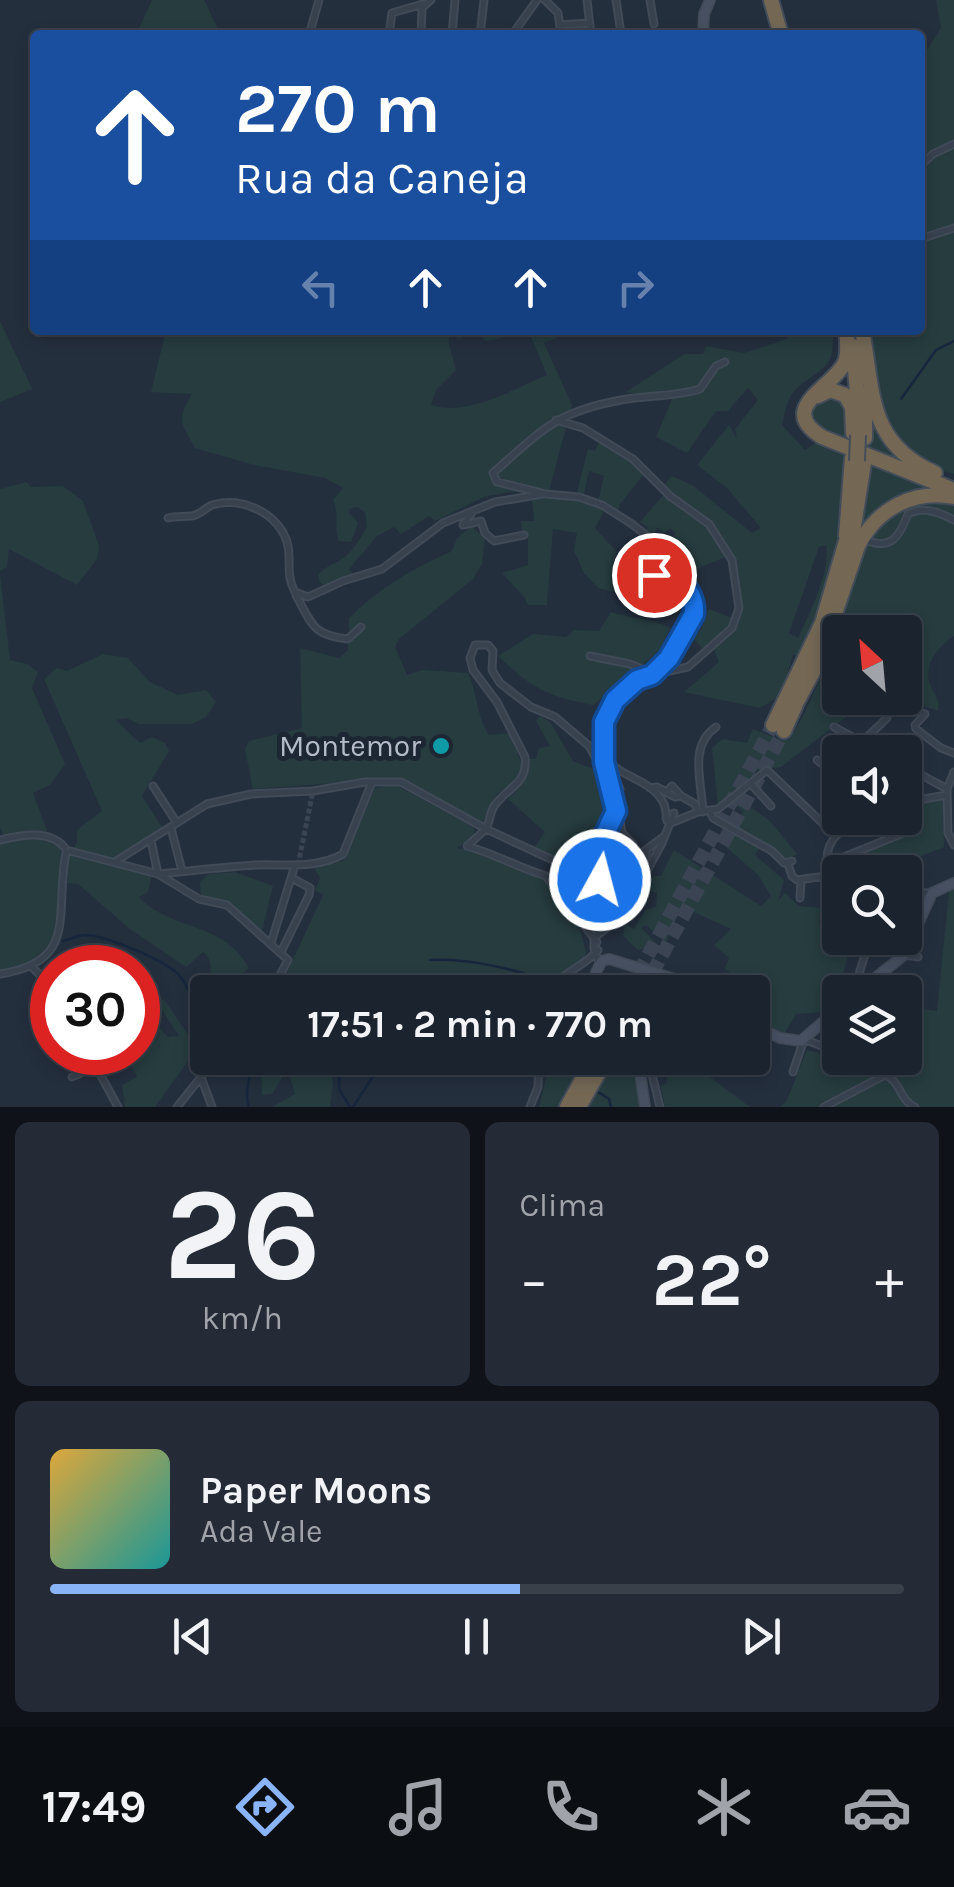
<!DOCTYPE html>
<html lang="pt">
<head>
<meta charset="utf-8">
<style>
	:root { --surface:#1b232e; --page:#242b36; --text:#f1f3f6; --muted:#a0a4aa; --line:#39404a; --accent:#8ab4f8 }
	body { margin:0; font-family:Karla,sans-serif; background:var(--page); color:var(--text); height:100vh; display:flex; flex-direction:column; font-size:38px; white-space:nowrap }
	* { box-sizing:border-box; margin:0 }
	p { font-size:32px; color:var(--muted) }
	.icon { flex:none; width:55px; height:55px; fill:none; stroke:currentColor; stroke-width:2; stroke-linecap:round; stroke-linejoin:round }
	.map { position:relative; height:1107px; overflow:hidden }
	.side { display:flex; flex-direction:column; gap:15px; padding:15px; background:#0f1319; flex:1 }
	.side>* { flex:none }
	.hud { position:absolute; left:30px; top:30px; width:895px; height:305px; border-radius:10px; box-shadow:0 5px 15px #0003,0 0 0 2px var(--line); background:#1a4fa0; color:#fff; overflow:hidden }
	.needle { width:65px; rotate:334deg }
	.controls { position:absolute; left:822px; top:615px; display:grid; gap:20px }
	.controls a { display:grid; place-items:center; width:100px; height:100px; border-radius:10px; background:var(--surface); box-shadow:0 5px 15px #0003,0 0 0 2px var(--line); font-size:50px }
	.speed { position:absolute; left:30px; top:945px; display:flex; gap:20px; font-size:50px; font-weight:700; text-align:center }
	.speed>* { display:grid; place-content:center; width:130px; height:130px; border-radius:50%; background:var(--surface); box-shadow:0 5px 15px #0003,0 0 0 2px var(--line); line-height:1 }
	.speed .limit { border:15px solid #d22; background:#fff; color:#111 }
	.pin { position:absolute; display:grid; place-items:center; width:85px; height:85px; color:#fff; margin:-42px; border:5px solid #fff; border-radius:50%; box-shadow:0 2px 10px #0007 }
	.me { position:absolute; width:110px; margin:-55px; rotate:7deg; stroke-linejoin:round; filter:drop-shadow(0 0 8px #0008) }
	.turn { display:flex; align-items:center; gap:35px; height:210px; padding:0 40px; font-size:45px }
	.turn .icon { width:130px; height:130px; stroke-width:2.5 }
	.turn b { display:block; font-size:70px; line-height:85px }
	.lanes { display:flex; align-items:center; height:95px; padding:0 40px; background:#0003; justify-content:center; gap:50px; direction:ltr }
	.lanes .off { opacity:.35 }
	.big { font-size:75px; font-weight:700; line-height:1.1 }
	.side .widget { flex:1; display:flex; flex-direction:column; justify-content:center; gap:15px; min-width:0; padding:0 35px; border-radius:15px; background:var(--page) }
	.side .dial { align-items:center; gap:0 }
	.dial b { font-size:130px; line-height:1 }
	.song { display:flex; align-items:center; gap:30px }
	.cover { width:120px; height:120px; border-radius:15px; background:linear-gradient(135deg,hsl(40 70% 55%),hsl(180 70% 35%)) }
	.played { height:10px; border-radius:5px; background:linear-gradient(90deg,var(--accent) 55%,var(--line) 55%) }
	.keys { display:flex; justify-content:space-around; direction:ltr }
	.heat { display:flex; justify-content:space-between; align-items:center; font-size:55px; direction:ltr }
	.side .tiles { flex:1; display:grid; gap:15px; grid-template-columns:1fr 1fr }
	.widget:last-child { grid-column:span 2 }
	.trip { position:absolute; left:190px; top:975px; width:580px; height:100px; border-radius:10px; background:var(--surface); box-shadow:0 5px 15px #0003,0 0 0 2px var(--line); font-weight:700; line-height:100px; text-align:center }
	.tabs { display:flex; height:160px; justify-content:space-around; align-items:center; background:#0b0e12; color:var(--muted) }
	.tabs .icon { width:70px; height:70px }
	.tabs .selected { color:var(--accent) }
	.tabs b { font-size:45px; color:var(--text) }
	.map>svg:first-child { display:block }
</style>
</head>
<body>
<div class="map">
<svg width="954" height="1107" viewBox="0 0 954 1107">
	<rect width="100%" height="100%" fill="#242f3e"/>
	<path fill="#263c3f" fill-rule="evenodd" d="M152 0H204L221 35H136Z
		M936 0H954V474C945 471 932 469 924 464 875 438 874 377 869 330H920V50H927L941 28Z
		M0 321 32 389 0 402Z
		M166 330H466L461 339 450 336 448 340 456 370 436 390 431 405C468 417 513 389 547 375L529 332 486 341 473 330H575L544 343 572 405 549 491 510 492 484 497 435 521 429 516 401 534 394 527 377 536 349 569 354 576 325 585 320 583 318 575C326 565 336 564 346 556 355 548 361 537 367 527L365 512 357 507 349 509V513L358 523 351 542 339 541C333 526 340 515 333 500L343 488 325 478 254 465 195 448C181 423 176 420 192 394L151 392Z
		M800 330H833C834 371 825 364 797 388 787 397 785 412 782 425L805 450 817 442 845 453C853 522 823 593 801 656L793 655 781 695 760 708 684 692 719 662 712 645 704 651 693 638 701 630 709 609 735 619C739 600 736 574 728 556L689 572 663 545 676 533 670 528 664 533 658 528 652 535 646 530 648 527 640 522 666 492 662 487 672 476 692 485 752 533 761 528 727 488 697 465 729 425 737 439 735 429 758 400 748 388 728 411H716L687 453 656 437 672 399 626 392 684 354H703L706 346 744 353 784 340ZM826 545C831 572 809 614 798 638L789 633 819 547Z
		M823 396 869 401 914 466 818 426 813 416V406Z
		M599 442 631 462 644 474 620 504 618 512 598 502 604 476 589 471 583 497 576 496 588 449 595 451Z
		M849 451 953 493 918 494 859 534Z
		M27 482 31 487 63 486 83 501 99 546 97 559 77 585 9 549 7 567 0 571V489Z
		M550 496 574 498 605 509 595 528 617 552 613 563 634 578V587L613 592 598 588 584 573 574 551 577 533 553 529 547 605H528L525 598 502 573 528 565V534H522L521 521H534L532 498Z
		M944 502 954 504V636C937 647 922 666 931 687 936 697 940 700 938 711L904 698 905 632H840V698H871L781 767 758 770 718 806 712 748 723 739 747 743 753 729 781 740H789C810 708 825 669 837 633 857 568 860 506 944 502Z
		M472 526 485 539 482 564 473 579 399 639 395 647 407 675 423 670 468 673C478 694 476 715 489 735L510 733 524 770 515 783 497 794 482 824 400 778 253 789 245 749 249 741 302 728 300 648 339 658 348 650 349 618C382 586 411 570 452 551L457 538Z
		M0 575 10 660 27 664 38 672 32 688 65 764 50 785 33 793 47 831 3 835 0 828Z
		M611 612C632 619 650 617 670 628L660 650 637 669 643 674 634 680 623 681 593 705C546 696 533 689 498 656L533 634 566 637 574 630 599 631Z
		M103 654 128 658 150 682 178 695 206 690 216 702 206 717 192 724H139L126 718 116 720 140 743 152 737 165 743 169 751 142 796 163 829 120 856 117 865 152 874 148 892 139 897C170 931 224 921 249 968L232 983 233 992H208L207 1010C200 991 221 965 203 952L186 967 130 929 78 884 68 883 67 858 77 842V830L102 811 44 679 57 668 67 671Z
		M540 716 550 722 573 761 596 770 605 781 614 809 604 830 597 864 593 865 591 849 568 856 569 862 532 851 545 832 508 799C523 786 528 779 529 759H536L539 748 550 746 536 721Z
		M396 785 473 827 475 835 457 848 484 853 545 880 580 929 586 952 583 962 554 979 547 992H380L359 980 348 992H297L284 979 323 895 315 890 320 878 314 868 343 861 375 788Z
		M740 799 771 822 797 854 787 860 762 844 755 855 784 880 778 901 785 893 799 906 821 908 819 924 840 922V938H905V908L918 909 905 944 875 939 851 944 836 1001 823 1012 796 1014 784 1034 772 1031 753 1019 758 1000 752 992 735 985 737 980 725 968 729 958 714 945 731 929 685 908 679 913 666 942 646 925 641 928 659 946 638 950 623 936 625 924 634 929 645 910 656 907 657 893 647 890 653 876H661L674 850 761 906 771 896 758 875 718 840 724 831 732 835 743 811 734 804Z
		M943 800 944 847 883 871 831 872 832 866 914 829 911 804Z
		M37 837 57 843C65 856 62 869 62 883 60 931 53 962 0 971V842Z
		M235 872 273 886 262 931 230 902 201 896 200 882 209 874Z
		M954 890V1107H780L787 1100 807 1050 884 1071 897 1058H905V1048L915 1037 905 1035V1006L937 1011 949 892Z
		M138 974 151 1019 168 1037 179 1036 156 1001 164 999 191 1039 194 1053 155 1107H125L122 1085 137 1077 126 1053 138 1052 139 1044Z
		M261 1058H289L290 1064 272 1094 262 1095Z
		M306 1058H327L333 1083 330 1107H272L295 1094 290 1077 298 1063Z
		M551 1058 573 1065 577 1058H591L564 1107H539Z
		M623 1058H635L641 1107H585L592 1093Z
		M673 1058H714L706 1074 750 1107H665L661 1086 667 1083 668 1066Z"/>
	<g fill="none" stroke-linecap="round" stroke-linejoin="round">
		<path stroke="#17263c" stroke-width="2.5" d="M901 399 936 350 954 341
			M63 941C70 939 79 935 86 935 106 936 165 960 179 975 192 989 190 1004 208 1022
			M430 960C466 958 520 969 551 984
			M556 990 560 992
			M340 1058 339 1089 350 1107
			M546 1058 567 1073 574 1058
			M595 1090 609 1099 611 1107
			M249 1107C243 1091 253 1074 250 1058
			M353 1107 385 1058"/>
		<path stroke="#3a4453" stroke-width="5" stroke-dasharray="5 2.5" stroke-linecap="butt" d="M298 865 313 791"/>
		<path stroke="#3a4453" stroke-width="14" stroke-dasharray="14 7" stroke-linecap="butt" d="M628 992 773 725
			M642 992 784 731"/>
		<g stroke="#414a57" stroke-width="9">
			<path id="street" d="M545 0 558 13 561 35
				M587 0 591 35
				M616 0 621 34
				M650 0 654 24
				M560 25 589 23
				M309 35 319 0
				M389 35 392 13 423 4
				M421 35 422 8 431 0
				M452 35 455 0
				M480 35 484 0
				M512 35 537 0
				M920 166 933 154 954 144
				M920 239 954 228
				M556 420 583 428 633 459 670 496 709 524 732 560 739 608 732 628 688 667 655 674
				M471 514 463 525 481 521 485 533 494 541 524 535
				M168 518C176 516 183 517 192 516 200 515 205 508 212 505 242 495 282 515 288 546 291 563 286 576 295 592L308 597 343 581 382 569 443 523 495 502 543 494
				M866 540C892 551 900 535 908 514 923 506 939 512 954 520
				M296 595C312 624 312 635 348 639L361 627
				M651 607 663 598 654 578 659 573 683 583 694 604
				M590 656 630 664 644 670 641 677
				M834 727 880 752
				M862 742 887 718V714L901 706 925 714 915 725 916 729 941 748 954 753
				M607 757C616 777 653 779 664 804 666 809 666 815 667 821
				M817 760 840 778
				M611 765 620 789
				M905 766 947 789 948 833 954 845
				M751 784 771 806
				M153 786 177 823
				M650 788 657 787 675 797 681 796 695 804 698 812
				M947 789 954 772
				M667 792 672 786 681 796
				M906 802 947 795
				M617 803 622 833 633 844 632 849
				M703 812C702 783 688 746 716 727
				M710 812 713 818 772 851 784 863 792 861
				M666 818 671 823 698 812 718 809 767 770 836 836
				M171 828 182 871
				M0 840C21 835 50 829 65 848
				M151 841 158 874C190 871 223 867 255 865 284 864 317 869 343 854L372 782
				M70 851 158 874 199 899 227 905 288 960 271 992
				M116 861 207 804 251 794 313 791 365 782H401L486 829 467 846C495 854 519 868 546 876L597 942
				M600 861 593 870 568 867 582 881H602L604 840 616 807 604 762 603 722 615 701 669 658 694 615 693 583 678 561 632 524 602 505 579 497 546 494 497 482 493 473C541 431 555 412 621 400 647 395 675 397 700 389L716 366 725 362
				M788 864 792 876 797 880 840 874
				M827 864C825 835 845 828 869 818
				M568 867 486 829C490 821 490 811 495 805 509 786 528 784 525 757L497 702 473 670 470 658 475 645H488L493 651 492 670 500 683 531 707 555 717 589 746 606 776
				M641 878 639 876 647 850
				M905 892 932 893
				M800 898 801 880
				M566 903 586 909 602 906C619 885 603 873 632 849L639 855 663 837
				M826 905 827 864 908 831 911 820 907 802
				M859 938 868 945 858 977 859 989
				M271 943 295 865
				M868 945 908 948
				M281 952 309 895 310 888 292 878
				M904 955 918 957
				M599 962 594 949V938L623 915 662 843 674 813
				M32 967 52 987
				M0 974C80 962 54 912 66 853
				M551 992C558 973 585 967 598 950
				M88 1052 118 1107
				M648 1058 660 1107
				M871 1058 891 1062 885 1075
				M793 1072 804 1039 824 1047 840 1045
				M72 1077 97 1066
				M201 1077 212 1107
				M177 1107 205 1072
				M530 1107 538 1087 539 1058
				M824 1107 885 1075C901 1081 899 1100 915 1107"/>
		</g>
		<g stroke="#414a57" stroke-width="12">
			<path id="secondary" d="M703 35 704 14 710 0
				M607 992 598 981 596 972 602 961 609 959 717 992
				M858 992 904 955 932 893 954 883
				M752 1025 780 1038 801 1041 840 1007
				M638 1058 645 1107"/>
		</g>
		<g stroke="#434c59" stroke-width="18">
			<path id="highway" d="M771 0 781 35
				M846 330C847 341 849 352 845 362 834 387 775 408 822 437L954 490
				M862 330C874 392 867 443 935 473
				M853 346 858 404
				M865 394V438
				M818 396 830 390 845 395 852 407 853 433
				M846 536 852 458
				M850 551 864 463
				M798 700 819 661 858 546C877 509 913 489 954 497
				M773 725 822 623 846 541
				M784 731 801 693
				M567 1107 594 1058
				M579 1107 607 1058"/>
		</g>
		<use href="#street" stroke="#38414e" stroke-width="5"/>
		<use href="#secondary" stroke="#465061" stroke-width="9"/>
		<use href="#highway" stroke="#746855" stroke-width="14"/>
		<g stroke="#434c59" stroke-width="18" stroke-linecap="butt">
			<path id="highway-bridge" d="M857 461 858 435"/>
		</g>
		<use href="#highway-bridge" stroke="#746855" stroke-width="14"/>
	</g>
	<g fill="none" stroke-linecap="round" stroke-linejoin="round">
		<g stroke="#114b97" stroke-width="25">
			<path id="route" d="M600 880 606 832 616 811 604 762V722L615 700 637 680 652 675 669 658 694 614C695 592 677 570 654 575"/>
		</g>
		<use href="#route" stroke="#1a73e8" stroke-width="18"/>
	</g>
	<circle fill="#0f9aa8" stroke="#1d2633" stroke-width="4" cx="441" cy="746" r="10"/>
	<g text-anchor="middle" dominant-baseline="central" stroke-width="10" stroke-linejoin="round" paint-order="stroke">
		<g font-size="30" fill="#b4bcc9" stroke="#1d2633" text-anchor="end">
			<text x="421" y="746">Montemor</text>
		</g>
	</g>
</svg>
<div class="controls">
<a><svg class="needle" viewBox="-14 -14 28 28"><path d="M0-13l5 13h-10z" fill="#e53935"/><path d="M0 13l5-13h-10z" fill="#a0a4aa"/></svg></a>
<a><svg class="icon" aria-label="sound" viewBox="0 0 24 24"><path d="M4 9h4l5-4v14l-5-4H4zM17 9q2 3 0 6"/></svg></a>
<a><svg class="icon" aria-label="search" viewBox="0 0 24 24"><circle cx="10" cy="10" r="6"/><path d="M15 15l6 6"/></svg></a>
<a><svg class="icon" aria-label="layers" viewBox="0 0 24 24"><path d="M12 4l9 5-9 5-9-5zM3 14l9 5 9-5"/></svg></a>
</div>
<div class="speed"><div class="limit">30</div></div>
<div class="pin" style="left:654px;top:575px;background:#d93025"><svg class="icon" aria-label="arrive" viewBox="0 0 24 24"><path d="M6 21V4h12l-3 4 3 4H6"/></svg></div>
<svg class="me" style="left:600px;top:880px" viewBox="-20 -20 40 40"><circle r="17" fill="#1a73e8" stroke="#fff" stroke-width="3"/><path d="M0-11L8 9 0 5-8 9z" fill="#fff"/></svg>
<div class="trip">17:51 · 2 min · 770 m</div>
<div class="hud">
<div class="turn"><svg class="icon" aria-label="ahead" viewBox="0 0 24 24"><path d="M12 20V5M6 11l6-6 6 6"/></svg><div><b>270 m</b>Rua da Caneja</div></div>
<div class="lanes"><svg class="icon off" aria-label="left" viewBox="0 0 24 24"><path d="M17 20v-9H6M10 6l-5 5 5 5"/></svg><svg class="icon" aria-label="ahead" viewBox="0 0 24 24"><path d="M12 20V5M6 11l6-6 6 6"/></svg><svg class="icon" aria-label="ahead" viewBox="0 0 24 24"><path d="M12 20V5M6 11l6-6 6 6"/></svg><svg class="icon off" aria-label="right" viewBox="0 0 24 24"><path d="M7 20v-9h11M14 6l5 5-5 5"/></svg></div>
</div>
</div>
<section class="side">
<div class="tiles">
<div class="widget dial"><b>26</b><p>km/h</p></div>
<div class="widget"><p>Clima</p>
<div class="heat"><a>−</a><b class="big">22°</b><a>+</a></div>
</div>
<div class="widget">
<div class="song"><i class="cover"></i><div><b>Paper Moons</b><p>Ada Vale</p></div></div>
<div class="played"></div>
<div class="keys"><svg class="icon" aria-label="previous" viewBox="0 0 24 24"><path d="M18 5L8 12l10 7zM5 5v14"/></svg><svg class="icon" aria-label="pause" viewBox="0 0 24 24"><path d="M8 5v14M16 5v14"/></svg><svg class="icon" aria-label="next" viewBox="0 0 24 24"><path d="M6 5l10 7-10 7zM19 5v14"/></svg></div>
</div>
</div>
</section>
<nav class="tabs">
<b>17:49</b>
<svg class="icon selected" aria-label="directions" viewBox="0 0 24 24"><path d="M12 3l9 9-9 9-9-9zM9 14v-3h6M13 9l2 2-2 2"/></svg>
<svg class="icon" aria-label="music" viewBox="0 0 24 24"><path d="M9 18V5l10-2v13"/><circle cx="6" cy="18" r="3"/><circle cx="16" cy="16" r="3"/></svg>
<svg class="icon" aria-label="phone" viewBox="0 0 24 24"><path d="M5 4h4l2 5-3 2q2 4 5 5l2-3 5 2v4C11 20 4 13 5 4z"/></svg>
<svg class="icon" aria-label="climate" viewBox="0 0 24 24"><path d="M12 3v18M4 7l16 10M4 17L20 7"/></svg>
<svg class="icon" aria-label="car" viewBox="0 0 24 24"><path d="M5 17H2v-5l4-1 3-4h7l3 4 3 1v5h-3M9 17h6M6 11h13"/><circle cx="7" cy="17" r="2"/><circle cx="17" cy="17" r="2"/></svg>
</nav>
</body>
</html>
